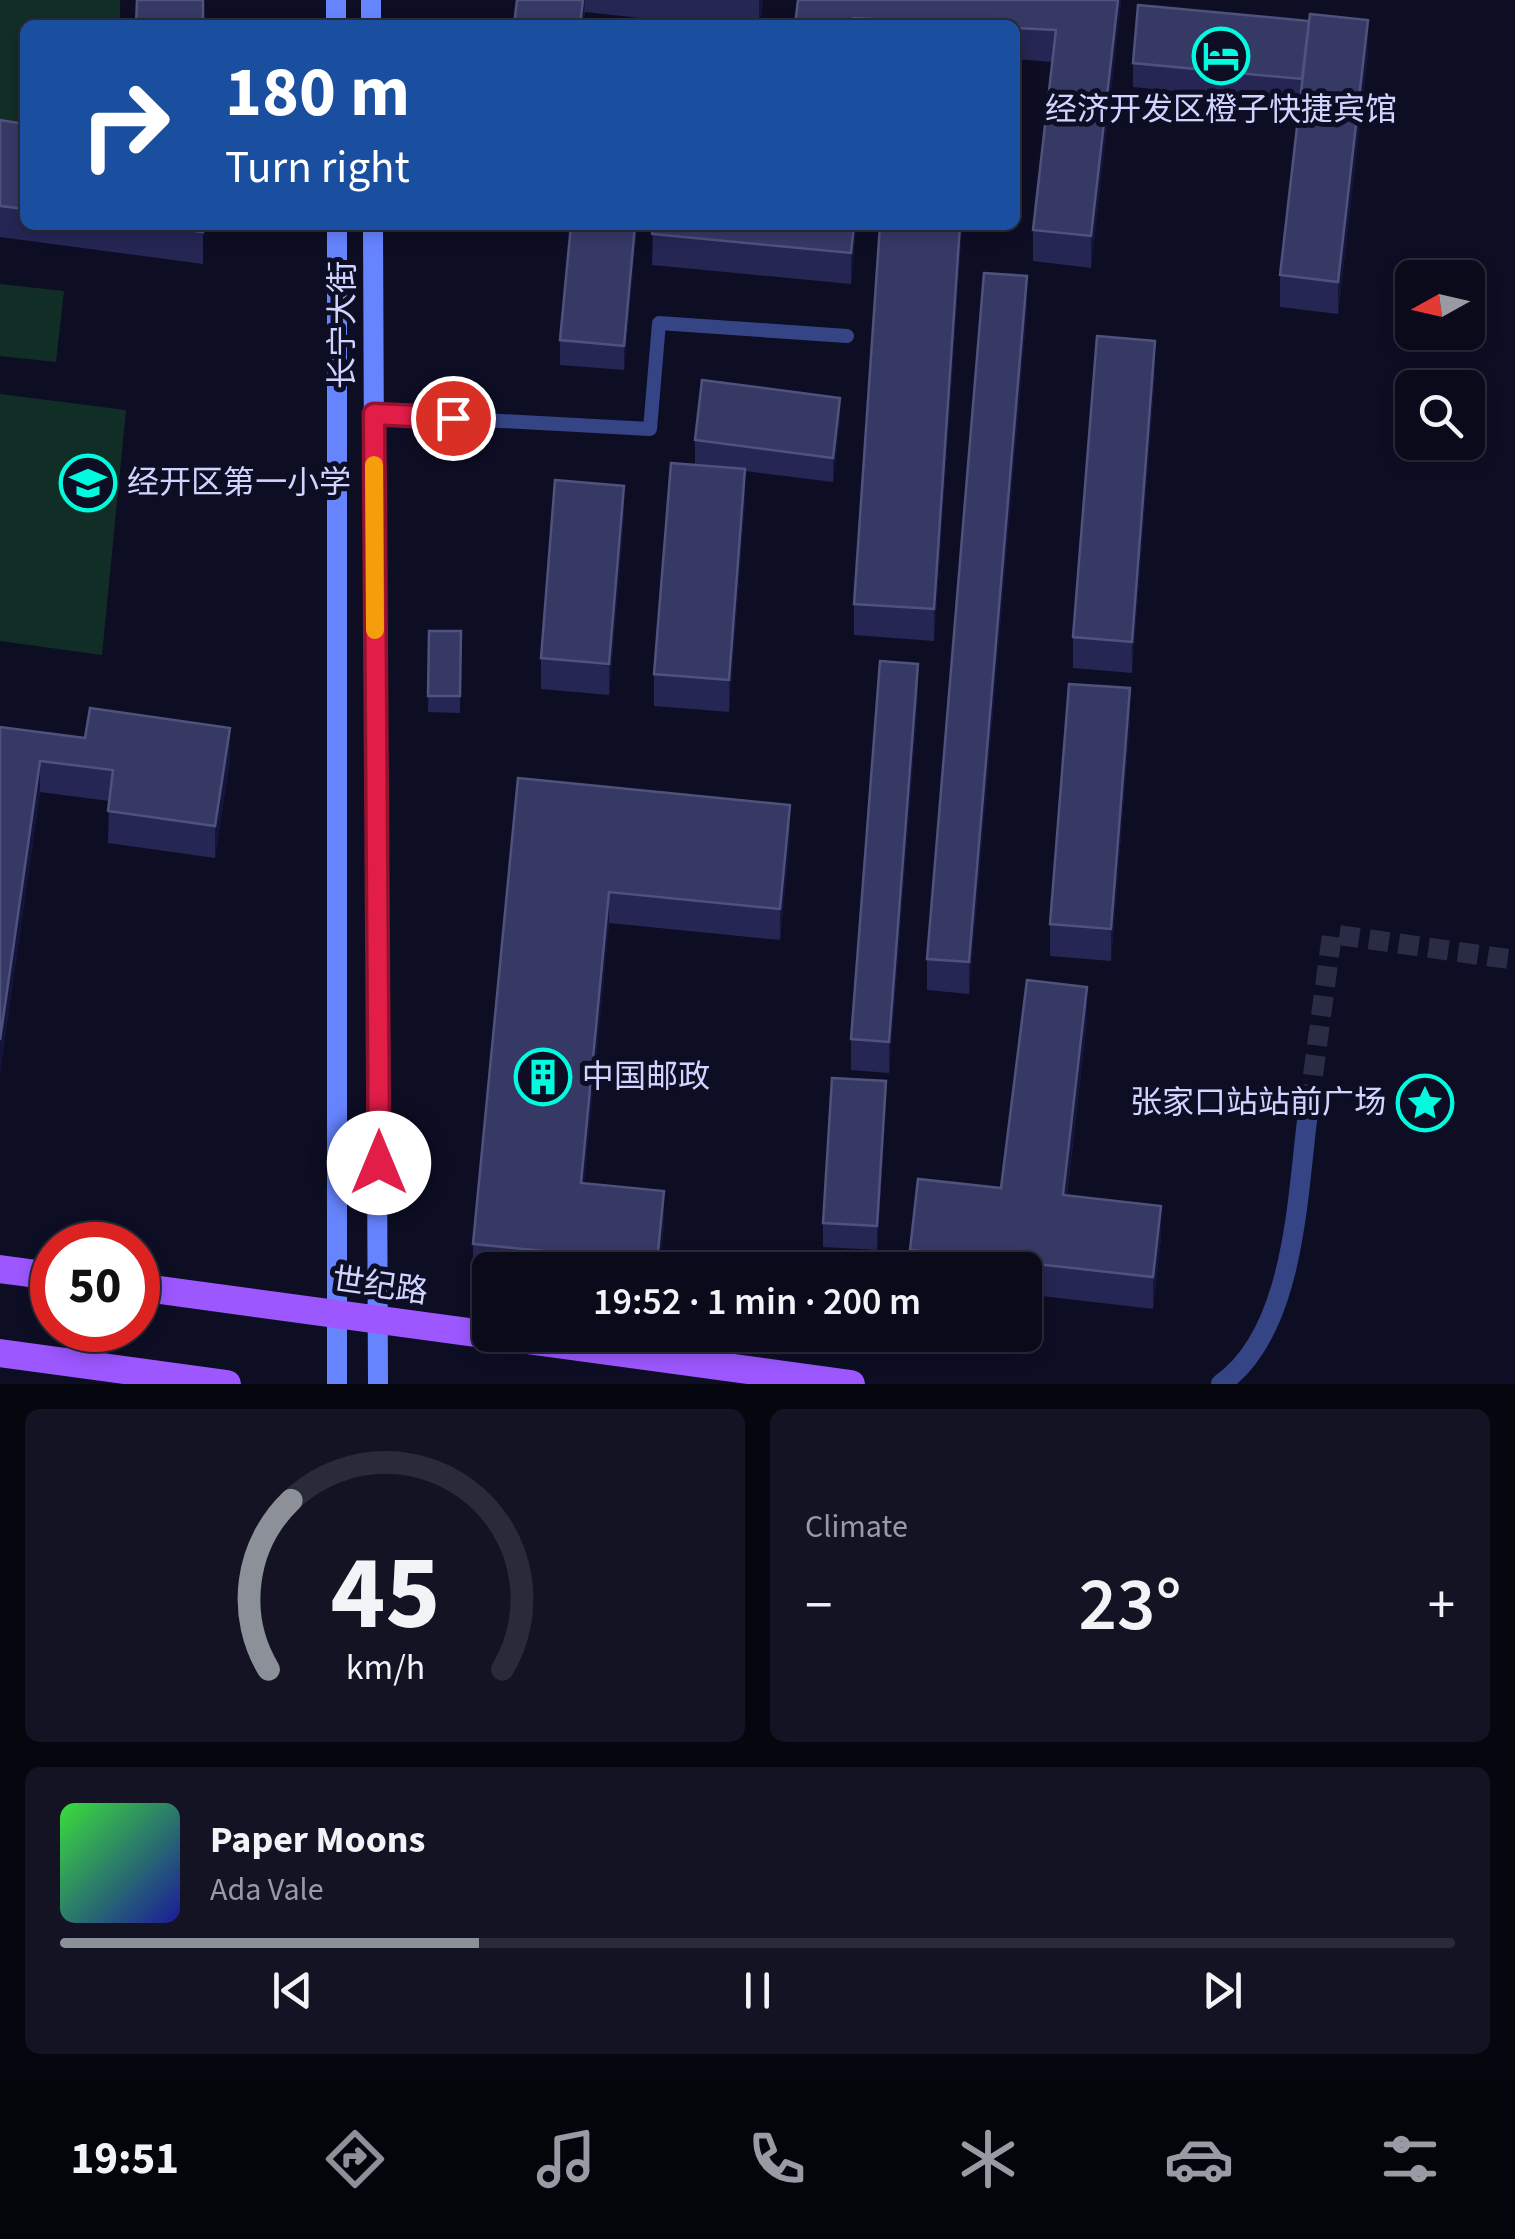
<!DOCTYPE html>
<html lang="en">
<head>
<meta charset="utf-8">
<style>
	:root { --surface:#0a0a1b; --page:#131324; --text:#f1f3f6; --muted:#999aa3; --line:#2a2b3a; --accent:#8c9099 }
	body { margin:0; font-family:"Source Sans 3","Noto Sans SC",sans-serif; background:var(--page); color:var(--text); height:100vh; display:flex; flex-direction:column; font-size:38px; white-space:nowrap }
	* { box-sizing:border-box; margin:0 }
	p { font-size:32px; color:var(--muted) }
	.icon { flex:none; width:55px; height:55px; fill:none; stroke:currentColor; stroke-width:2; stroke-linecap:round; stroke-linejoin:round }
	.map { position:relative; height:1384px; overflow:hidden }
	.drawer { display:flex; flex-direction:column; gap:25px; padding:25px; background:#06060f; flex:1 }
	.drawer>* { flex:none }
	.banner { position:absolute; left:20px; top:20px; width:1000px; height:210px; border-radius:15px; box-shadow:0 5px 15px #0003,0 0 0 2px var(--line); background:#1a4fa0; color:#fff; overflow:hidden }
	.needle { width:65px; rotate:262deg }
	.fabs { position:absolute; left:1395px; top:260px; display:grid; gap:20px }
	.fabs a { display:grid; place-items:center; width:90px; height:90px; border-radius:15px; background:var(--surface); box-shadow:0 5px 15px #0003,0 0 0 2px var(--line); font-size:50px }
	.speed { position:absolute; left:30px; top:1222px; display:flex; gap:20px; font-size:50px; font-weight:700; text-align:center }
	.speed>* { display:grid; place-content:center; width:130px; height:130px; border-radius:50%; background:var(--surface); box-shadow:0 5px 15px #0003,0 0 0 2px var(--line); line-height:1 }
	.speed .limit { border:15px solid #d22; background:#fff; color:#111 }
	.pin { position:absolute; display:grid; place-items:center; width:85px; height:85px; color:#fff; margin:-42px; border:5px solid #fff; border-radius:50%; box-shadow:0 2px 10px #0007 }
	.me { position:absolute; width:110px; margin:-55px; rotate:0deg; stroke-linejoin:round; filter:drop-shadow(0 0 8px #0008) }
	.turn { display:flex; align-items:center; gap:35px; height:210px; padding:0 40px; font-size:45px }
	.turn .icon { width:130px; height:130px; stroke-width:2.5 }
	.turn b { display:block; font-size:70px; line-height:85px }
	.big { font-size:75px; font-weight:600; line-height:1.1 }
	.drawer .card { flex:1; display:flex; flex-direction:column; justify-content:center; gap:15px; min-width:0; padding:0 35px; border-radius:15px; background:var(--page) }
	.drawer .dial { align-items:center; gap:0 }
	.dial svg { height:260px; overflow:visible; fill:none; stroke:var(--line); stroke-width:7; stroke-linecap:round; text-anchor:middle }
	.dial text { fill:var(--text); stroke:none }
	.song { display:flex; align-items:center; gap:30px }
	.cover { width:120px; height:120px; border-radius:15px; background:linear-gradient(135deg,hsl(120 70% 55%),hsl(240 70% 35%)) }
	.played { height:10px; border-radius:5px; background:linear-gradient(90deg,var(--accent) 30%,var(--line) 30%) }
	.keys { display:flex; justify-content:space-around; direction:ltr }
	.heat { display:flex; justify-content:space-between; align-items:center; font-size:55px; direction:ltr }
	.drawer .tiles { flex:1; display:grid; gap:25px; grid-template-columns:1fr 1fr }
	.card:last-child { grid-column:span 2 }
	.trip { position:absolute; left:472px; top:1252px; width:570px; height:100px; border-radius:15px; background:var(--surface); box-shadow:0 5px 15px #0003,0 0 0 2px var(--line); font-weight:600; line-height:100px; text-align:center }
	.tab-bar { display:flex; height:160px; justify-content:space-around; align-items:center; background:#04040b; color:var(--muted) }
	.tab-bar .icon { width:70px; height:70px }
	.tab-bar .on { color:var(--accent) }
	.tab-bar b { font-size:45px; color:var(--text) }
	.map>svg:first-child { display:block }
</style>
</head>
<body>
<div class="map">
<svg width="1515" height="1384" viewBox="0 0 1515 1384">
	<rect width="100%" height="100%" fill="#0d0e24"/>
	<path fill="#102e26" d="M0 0H120V25H25V136L0 132Z
		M0 284 64 291 56 362 0 356Z
		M0 394 126 410 102 655 0 641Z"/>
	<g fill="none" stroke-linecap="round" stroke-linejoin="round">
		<path stroke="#2a2c45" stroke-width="20" stroke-dasharray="20 10" stroke-linecap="butt" d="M1309 1105 1332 934 1515 960"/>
		<path stroke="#354485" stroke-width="14" d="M374 414 650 429 659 323 847 336"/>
		<path stroke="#354485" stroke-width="20" d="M1221 1384C1297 1330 1297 1190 1309 1105"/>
		<path stroke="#6784ff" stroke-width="20" d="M336 0V25
			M371 0V25
			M337 225V1384
			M373 225 378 1384"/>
		<path stroke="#9c57ff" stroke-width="28" d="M0 1269 52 1276
			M138 1287 851 1384
			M0 1353 227 1384"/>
	</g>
	<path fill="#252653" d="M517 0H763L760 25H704L585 12 583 25H514Z
		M798 0H1121L1091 268 1033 261V230L1052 62 1015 59V25H795Z
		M1368 52 1338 314 1280 307V275L1300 103 1133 87V63Z
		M0 120 25 124V225H203V264L0 237Z
		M637 225 624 370 560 365V340Z
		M653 225H856L851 284 652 265Z
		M962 225 934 641 854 635V604Z
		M1027 308 969 994 927 990V959Z
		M1155 372 1132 673 1073 668V637Z
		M840 422 833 482 745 471V500L729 712 654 706V674L713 466 695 464V440Z
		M624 517 609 695 541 689V658Z
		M429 631H461L460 713 428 712Z
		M918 695 889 1073 851 1070V1039Z
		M1130 720 1111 961 1050 956V924Z
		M0 727 230 759 215 858 108 843 109 801 40 792 0 1072Z
		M518 778 790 837 780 940 609 923 584 1183 664 1223 659 1270H490V1277L473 1275V1244Z
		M1087 1019 1067 1196 1161 1238 1153 1309 1025 1294V1270H910V1250L1001 1188Z
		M886 1105 877 1250 823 1247V1223Z"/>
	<path fill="#141538" d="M583 0H585L583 25H580Z
		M759 0H763L760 25H759Z
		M1118 0H1121V6L1091 268V236Z
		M1368 20V52L1338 314V282Z
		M635 225H637L624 370V346Z
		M854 225H856L851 284V253Z
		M960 225H962V227L934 641V609Z
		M1027 276V308L969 994V962Z
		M1155 341V372L1132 673V642Z
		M840 398V422L833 482V458Z
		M745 469V500L729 712V680Z
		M624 486V517L609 695V664Z
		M918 664V695L889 1073V1042Z
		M1130 688V720L1111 961V929Z
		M230 728V759L215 858V826Z
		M40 761V792L0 1072V1040Z
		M790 805V837L780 940V909Z
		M609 892V923L581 1215V1183Z
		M1087 987V1019L1063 1227V1195Z
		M886 1081V1105L877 1250V1226Z
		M664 1191V1223L659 1270H657Z
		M1161 1206V1238L1153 1309V1277Z"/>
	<path fill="#373965" stroke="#4f517e" stroke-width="2.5" d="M137 0H203V25H136Z
		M517 0H583L580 25H514Z
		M798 0H1118L1091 236 1033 230 1056 30 1015 28V25H969L854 18 853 25H795Z
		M1138 5 1309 21 1302 79 1133 63Z
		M1310 14 1368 20 1338 282 1280 275Z
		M0 120 25 124V209L0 206Z
		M148 225H203V232Z
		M571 225H635L624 346 560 340Z
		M653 225H854L851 253 652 234Z
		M880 225H960L934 609 854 604Z
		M984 273 1027 276 969 962 927 959Z
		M1097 336 1155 341 1132 642 1073 637Z
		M702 380 840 398 833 458 695 440Z
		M671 463 745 469 729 680 654 674Z
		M555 480 624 486 609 664 541 658Z
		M429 631H461L460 696H428Z
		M880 661 918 664 889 1042 851 1039Z
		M1069 684 1130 688 1111 929 1050 924Z
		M90 708 230 728 215 826 108 811 113 770 40 761 0 1040V727L85 738Z
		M518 778 790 805 780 909 609 892 581 1183 664 1191 657 1262 473 1244Z
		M1027 980 1087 987 1063 1195 1161 1206 1153 1277 910 1250 918 1179 1001 1188Z
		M832 1078 886 1081 877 1226 823 1223Z"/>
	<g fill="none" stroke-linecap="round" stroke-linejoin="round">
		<g stroke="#92132f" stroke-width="25">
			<path id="route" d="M379 1163 374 414 453 418"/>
		</g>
		<use href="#route" stroke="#e11d48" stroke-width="18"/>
		<path stroke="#f59e0b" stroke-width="18" d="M374 465 375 630"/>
	</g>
	<defs>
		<g id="hotel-ring" transform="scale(2.875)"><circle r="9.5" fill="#0d0e24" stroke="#00fbde" stroke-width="1.5"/><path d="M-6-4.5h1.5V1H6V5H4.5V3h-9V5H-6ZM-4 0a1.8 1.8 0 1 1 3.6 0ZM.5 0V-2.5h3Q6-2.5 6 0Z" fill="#00fbde"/></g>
		<g id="school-ring" transform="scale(2.875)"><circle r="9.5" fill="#0d0e24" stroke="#00fbde" stroke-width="1.5"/><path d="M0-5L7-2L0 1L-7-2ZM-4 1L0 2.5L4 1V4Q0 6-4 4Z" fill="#00fbde"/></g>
		<g id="building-ring" transform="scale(2.875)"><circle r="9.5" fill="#0d0e24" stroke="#00fbde" stroke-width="1.5"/><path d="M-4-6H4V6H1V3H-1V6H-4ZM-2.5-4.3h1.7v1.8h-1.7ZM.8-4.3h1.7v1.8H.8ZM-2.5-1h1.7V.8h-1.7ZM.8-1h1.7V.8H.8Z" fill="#00fbde"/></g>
		<g id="sight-ring" transform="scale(2.875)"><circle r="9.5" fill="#0d0e24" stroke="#00fbde" stroke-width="1.5"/><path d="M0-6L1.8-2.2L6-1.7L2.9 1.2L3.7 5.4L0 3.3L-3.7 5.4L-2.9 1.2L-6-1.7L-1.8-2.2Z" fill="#00fbde"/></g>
	</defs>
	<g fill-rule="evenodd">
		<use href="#hotel-ring" x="1221" y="56"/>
		<use href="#school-ring" x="88" y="483"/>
		<use href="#building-ring" x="543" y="1077"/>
		<use href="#sight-ring" x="1425" y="1103"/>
	</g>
	<g text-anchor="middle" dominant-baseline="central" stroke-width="10" stroke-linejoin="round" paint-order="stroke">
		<g font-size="32" fill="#d0d4ff" stroke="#0d0e24" text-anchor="start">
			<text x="1221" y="110" text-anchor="middle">经济开发区橙子快捷宾馆</text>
			<text x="127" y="483">经开区第一小学</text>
			<text x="582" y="1077">中国邮政</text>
			<text x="1386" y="1103" text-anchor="end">张家口站站前广场</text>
		</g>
		<g font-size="32" fill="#d0d4ff" stroke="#0d0e24">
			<text transform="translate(343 325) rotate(-90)">长宁大街</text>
			<text transform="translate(380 1286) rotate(8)">世纪路</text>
		</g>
	</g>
</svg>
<div class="fabs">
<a><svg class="needle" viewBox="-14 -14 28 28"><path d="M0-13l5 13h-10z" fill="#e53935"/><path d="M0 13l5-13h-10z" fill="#999aa3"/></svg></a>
<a><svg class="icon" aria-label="search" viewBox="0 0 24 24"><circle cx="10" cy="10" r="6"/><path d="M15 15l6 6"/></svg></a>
</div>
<div class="speed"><div class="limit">50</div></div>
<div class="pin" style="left:453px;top:418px;background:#d93025"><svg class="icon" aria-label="arrive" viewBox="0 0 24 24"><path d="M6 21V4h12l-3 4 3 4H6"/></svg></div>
<svg class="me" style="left:379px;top:1163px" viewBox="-20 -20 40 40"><circle r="19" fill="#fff"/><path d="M0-13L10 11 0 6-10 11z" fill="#e11d48"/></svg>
<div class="trip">19:52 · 1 min · 200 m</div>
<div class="banner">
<div class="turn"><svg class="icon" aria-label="right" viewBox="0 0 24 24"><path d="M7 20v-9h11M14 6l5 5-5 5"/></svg><div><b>180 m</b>Turn right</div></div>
</div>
</div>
<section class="drawer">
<div class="tiles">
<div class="card dial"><svg viewBox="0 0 100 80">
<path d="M14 69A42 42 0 1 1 86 69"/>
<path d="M14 69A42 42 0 0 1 21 17" stroke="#8c9099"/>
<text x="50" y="56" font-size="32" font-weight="700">45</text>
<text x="50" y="72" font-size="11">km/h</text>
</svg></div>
<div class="card"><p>Climate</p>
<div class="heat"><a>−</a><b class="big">23°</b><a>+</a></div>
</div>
<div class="card">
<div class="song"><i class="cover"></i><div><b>Paper Moons</b><p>Ada Vale</p></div></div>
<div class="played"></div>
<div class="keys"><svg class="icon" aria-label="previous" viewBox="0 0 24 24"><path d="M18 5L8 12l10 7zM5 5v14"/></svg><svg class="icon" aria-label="pause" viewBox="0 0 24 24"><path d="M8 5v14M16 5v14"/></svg><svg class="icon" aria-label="next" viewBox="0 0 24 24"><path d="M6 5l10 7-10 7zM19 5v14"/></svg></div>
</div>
</div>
</section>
<nav class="tab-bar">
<b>19:51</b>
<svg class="icon on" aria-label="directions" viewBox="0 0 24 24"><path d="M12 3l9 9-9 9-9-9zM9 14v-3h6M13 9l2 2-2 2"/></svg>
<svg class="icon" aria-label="music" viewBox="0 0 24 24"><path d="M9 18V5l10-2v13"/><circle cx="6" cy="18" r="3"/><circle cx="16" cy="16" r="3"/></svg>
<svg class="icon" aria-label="phone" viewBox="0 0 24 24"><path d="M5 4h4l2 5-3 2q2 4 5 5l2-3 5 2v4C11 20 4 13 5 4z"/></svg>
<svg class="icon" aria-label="climate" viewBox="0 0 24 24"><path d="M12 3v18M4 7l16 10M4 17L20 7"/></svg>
<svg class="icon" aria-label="car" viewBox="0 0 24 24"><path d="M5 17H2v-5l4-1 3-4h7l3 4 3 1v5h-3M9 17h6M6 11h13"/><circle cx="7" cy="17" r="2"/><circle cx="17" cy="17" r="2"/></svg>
<svg class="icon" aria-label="filters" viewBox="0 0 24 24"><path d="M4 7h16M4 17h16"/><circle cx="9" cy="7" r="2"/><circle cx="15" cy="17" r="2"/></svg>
</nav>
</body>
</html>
